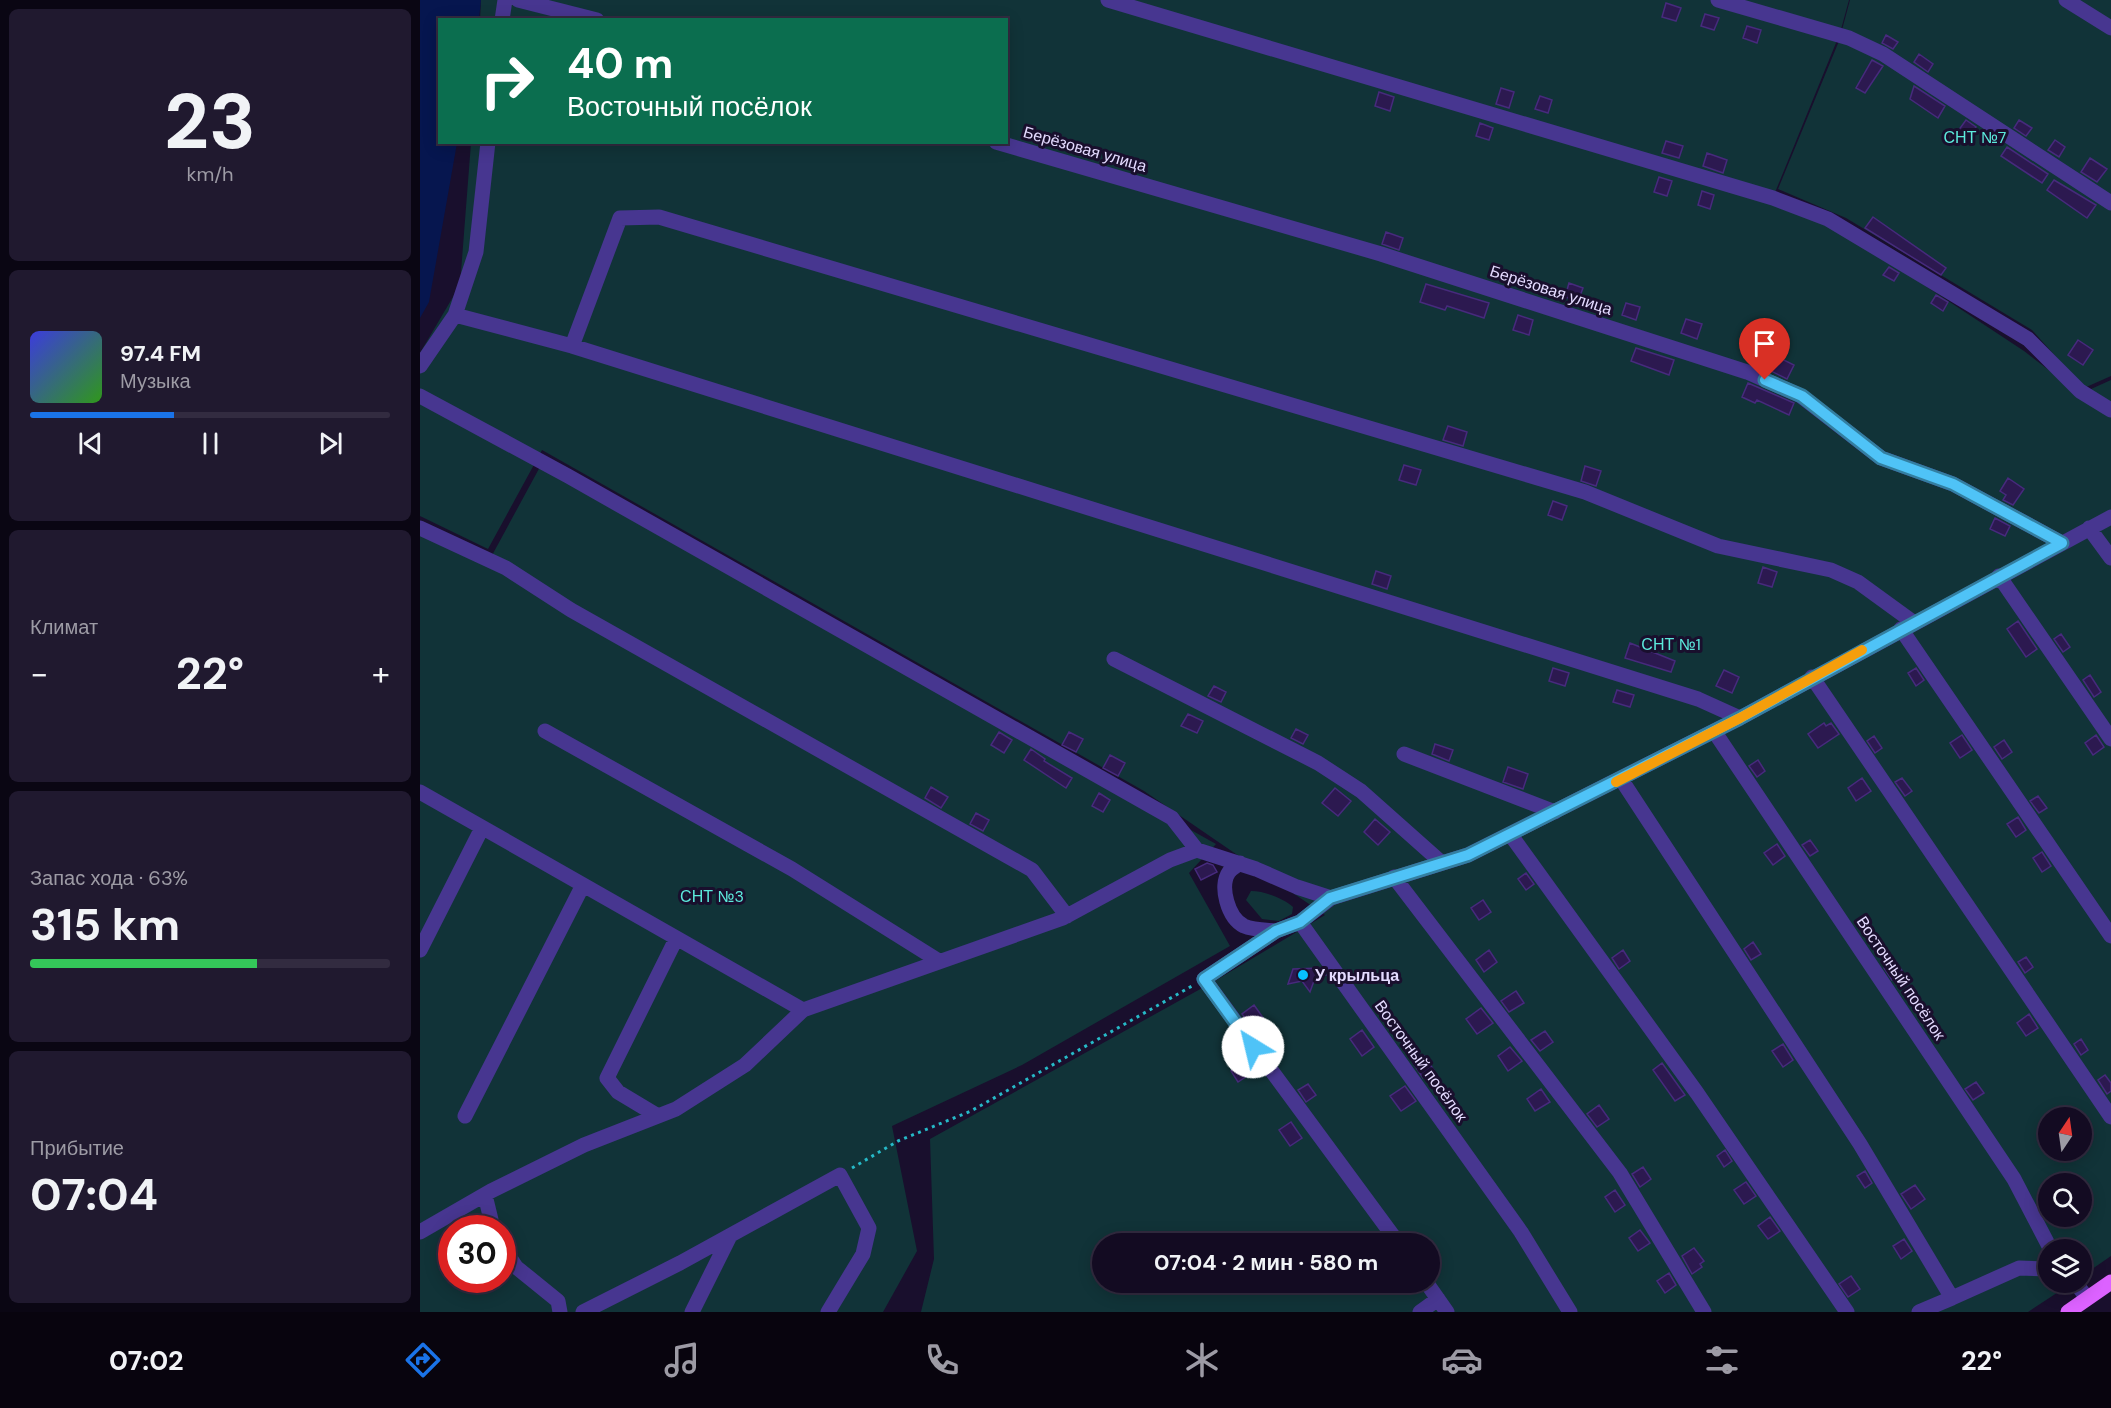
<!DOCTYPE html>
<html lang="ru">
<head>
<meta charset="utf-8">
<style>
	:root { --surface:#130b22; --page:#20192f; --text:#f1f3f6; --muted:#9d9ba5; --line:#322b40; --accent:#1a73e8 }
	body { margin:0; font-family:"DM Sans",sans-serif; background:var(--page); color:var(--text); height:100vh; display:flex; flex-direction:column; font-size:22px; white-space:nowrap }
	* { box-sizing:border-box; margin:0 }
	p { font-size:20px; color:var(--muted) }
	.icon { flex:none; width:33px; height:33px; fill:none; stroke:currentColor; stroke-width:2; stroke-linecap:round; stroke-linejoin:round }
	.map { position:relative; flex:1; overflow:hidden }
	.sheet { display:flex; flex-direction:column; gap:9px; padding:9px; background:#0a0613; width:420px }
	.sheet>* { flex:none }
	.top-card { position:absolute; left:18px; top:18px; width:570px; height:126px; border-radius:0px; box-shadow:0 3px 15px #0003,0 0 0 2px var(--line); background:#0b6e4f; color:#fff; overflow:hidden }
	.needle { width:39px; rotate:13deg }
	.tools { position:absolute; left:1618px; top:1107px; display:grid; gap:12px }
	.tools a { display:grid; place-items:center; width:54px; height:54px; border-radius:50%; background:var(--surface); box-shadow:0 3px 15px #0003,0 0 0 2px var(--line); font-size:30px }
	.speed { position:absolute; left:18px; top:1215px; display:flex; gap:12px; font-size:30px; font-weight:700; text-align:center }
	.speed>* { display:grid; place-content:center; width:78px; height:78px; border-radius:50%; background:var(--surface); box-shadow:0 3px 15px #0003,0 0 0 2px var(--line); line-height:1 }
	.speed .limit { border:9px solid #d22; background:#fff; color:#111 }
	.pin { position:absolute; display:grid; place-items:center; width:51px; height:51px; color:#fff; margin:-62px -26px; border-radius:50% 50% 50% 0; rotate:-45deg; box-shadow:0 0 6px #0007 }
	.pin .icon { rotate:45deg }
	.me { position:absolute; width:66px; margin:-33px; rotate:324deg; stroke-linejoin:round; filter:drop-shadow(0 0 4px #0008) }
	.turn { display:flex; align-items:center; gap:21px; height:126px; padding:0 30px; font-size:27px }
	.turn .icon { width:78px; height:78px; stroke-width:2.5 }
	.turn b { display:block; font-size:42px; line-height:51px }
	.big { font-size:45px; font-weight:700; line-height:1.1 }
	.sheet .tile { flex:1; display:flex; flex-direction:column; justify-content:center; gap:9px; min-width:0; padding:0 21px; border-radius:9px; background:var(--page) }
	.sheet .dial { align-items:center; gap:0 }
	.dial b { font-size:78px; line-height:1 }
	.song { display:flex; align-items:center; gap:18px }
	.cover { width:72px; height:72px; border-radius:9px; background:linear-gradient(135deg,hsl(240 70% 55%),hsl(110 70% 35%)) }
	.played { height:6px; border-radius:3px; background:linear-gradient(90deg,var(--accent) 40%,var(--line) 40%) }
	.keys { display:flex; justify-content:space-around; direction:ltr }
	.heat { display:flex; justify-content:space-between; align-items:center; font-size:33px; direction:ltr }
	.charge { height:9px; border-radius:4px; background:linear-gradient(90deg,#34c759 63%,var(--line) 0) }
	.trip { position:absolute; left:672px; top:1233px; width:348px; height:60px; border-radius:30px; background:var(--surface); box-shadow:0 3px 15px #0003,0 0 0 2px var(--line); font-weight:700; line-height:60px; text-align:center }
	.dock { display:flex; height:96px; justify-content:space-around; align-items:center; background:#08040e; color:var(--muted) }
	.dock .icon { width:42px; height:42px }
	.dock .current { color:var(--accent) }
	.dock b { font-size:27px; color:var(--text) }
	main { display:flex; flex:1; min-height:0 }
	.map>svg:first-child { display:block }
</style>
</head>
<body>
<main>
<section class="sheet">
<div class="tile dial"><b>23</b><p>km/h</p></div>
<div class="tile">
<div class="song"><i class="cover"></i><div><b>97.4 FM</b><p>Музыка</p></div></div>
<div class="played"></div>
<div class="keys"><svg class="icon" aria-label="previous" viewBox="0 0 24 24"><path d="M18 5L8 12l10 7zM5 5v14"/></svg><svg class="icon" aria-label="pause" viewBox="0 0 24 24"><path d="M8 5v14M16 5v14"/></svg><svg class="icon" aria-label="next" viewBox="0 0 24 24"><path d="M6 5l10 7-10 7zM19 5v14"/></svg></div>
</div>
<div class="tile"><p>Климат</p>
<div class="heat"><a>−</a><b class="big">22°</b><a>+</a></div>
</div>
<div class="tile"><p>Запас хода · 63%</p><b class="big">315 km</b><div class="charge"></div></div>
<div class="tile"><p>Прибытие</p><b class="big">07:04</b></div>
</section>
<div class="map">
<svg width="1691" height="1312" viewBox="0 0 1691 1312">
	<rect width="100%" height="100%" fill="#190f2d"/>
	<path fill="#113338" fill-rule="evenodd" d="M61 0H1429L1420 33 1352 200 1407 221 1604 351 1660 394 1691 380V1256L1662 1276V1250H1629V1282L1652 1283 1608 1312H501L514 1259 510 1139 793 982 905 915 724 791 122 450 68 549 0 516V353L40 285 51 143 586 142V20L60 19ZM1629 1118H1662V1150H1629ZM1629 1184H1662V1216H1629ZM682 1244H1010V1282H682Z
		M1430 0H1691V376L1664 388 1612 330 1426 218 1358 189 1419 41Z
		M121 465 796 844 769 873 810 946 602 1065 472 1126 497 1251 463 1312H0V529L70 559ZM32 1228H82V1280H32Z
		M831 891C844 891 863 898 873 907L872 914 859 921 842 919 826 900Z"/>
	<path fill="#06164f" d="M0 0H61L59 19 20 20V142L37 143 9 302 0 318Z"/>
	<path fill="#2c1950" stroke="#472a7d" stroke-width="1.5" d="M1246 3 1261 8 1256 21 1242 17Z
		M1285 14 1299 18 1294 30 1281 26Z
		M1327 26 1341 30 1337 43 1323 38Z
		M1466 35 1478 42 1473 49 1462 43Z
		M1499 54 1513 64 1508 72 1494 62Z
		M1452 60 1463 66 1445 93 1436 88Z
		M1494 86 1525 106 1518 118 1490 99Z
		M1081 88 1094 92 1089 108 1076 104Z
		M959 92 974 97 970 111 955 106Z
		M1120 96 1132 100 1128 113 1115 109Z
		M1546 120 1556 127 1549 138 1538 131Z
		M1599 120 1612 128 1606 136 1594 128Z
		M1060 123 1073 128 1069 140 1056 136Z
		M1635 140 1645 147 1639 157 1628 150Z
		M1246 141 1263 146 1259 158 1242 153Z
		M1587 147 1628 174 1622 183 1581 156Z
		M1287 153 1307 160 1303 173 1283 166Z
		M1670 158 1687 169 1677 182 1661 172Z
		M1239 177 1252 181 1247 196 1234 192Z
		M1634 180 1676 205 1667 218 1627 190Z
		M1282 191 1294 195 1290 209 1278 205Z
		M1453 217 1526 268 1521 275 1445 228Z
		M966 232 983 238 979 250 962 244Z
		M1469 267 1479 273 1474 281 1463 275Z
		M1149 283 1163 288 1158 301 1145 297Z
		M1006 284 1069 303 1064 318 1027 306 1025 310 1000 302Z
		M1516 295 1528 302 1523 311 1511 303Z
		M1206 303 1220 307 1216 320 1202 315Z
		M1098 315 1113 320 1109 335 1093 330Z
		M1266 319 1282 324 1277 339 1261 333Z
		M1658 340 1673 350 1663 365 1648 355Z
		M1335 346 1374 365 1367 379 1329 360Z
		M1216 348 1254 360 1249 375 1211 361Z
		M1328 383 1374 403 1369 415 1337 400 1335 403 1322 397Z
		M1028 426 1047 432 1043 446 1023 440Z
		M984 465 1001 470 996 485 979 480Z
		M1165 466 1181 471 1176 486 1161 481Z
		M1588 478 1604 489 1593 505 1583 500 1586 495 1580 491Z
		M1133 501 1147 506 1142 520 1128 515Z
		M1575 518 1590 526 1585 536 1570 529Z
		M1343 567 1357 572 1352 587 1338 583Z
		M956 571 971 576 967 589 952 584Z
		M1598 621 1617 649 1606 657 1587 629Z
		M1641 634 1650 647 1643 652 1634 639Z
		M1210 643 1255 661 1251 672 1205 658Z
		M1133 668 1149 673 1145 686 1129 681Z
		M1496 668 1504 680 1496 686 1488 673Z
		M1304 670 1319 677 1312 693 1296 686Z
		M1670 675 1681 692 1674 697 1663 680Z
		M794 686 806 692 801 702 788 696Z
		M1197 690 1214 695 1210 707 1193 702Z
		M768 714 783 721 777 733 761 726Z
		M1404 723 1406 726 1411 723 1419 734 1398 748 1388 734Z
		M876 729 888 735 883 744 871 738Z
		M579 732 592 740 584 753 571 745Z
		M649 732 663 739 656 752 642 745Z
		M1542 735 1552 750 1540 758 1530 743Z
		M1676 735 1684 747 1673 755 1665 743Z
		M1454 736 1462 748 1455 753 1447 741Z
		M1584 740 1592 752 1582 759 1574 747Z
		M1015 744 1033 750 1029 761 1012 754Z
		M611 749 625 759 624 761 652 778 646 788 604 760Z
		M690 755 705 763 698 776 683 768Z
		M1338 760 1345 771 1337 777 1329 766Z
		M1088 767 1108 774 1103 789 1083 782Z
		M1442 778 1451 791 1436 801 1428 788Z
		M1482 778 1492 791 1485 796 1475 782Z
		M511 787 528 797 521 808 505 798Z
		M915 788 931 801 918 816 902 803Z
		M679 793 690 800 683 812 672 806Z
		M1618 796 1627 808 1619 813 1610 801Z
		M556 813 569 820 563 831 550 824Z
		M1598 817 1606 830 1596 837 1587 824Z
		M955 819 970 832 958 845 944 832Z
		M1390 840 1398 851 1390 856 1382 845Z
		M1357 844 1365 856 1353 865 1344 853Z
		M1622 852 1631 866 1622 872 1613 858Z
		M787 863 793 865 797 872 781 880 775 869Z
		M1106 873 1114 884 1106 890 1098 879Z
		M1063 900 1071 912 1059 920 1051 908Z
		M1333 942 1341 954 1331 960 1324 949Z
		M1069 950 1077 962 1064 972 1056 960Z
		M1203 950 1210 961 1199 969 1192 958Z
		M1606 957 1613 967 1605 973 1598 962Z
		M1475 961 1483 972 1472 980 1464 968Z
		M901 968 906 975 895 978 890 992 882 981 868 984 873 969Z
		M1096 991 1104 1003 1089 1012 1081 1001Z
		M834 1005 844 1019 832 1027 822 1014Z
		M1061 1008 1073 1023 1057 1034 1046 1019Z
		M1609 1014 1618 1028 1606 1036 1597 1023Z
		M942 1030 954 1047 942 1056 930 1039Z
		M1125 1031 1133 1042 1120 1051 1111 1040Z
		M1661 1039 1668 1050 1661 1055 1654 1044Z
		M1363 1044 1373 1060 1363 1067 1352 1051Z
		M1090 1047 1102 1061 1088 1071 1078 1056Z
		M1004 1056 1014 1070 1003 1078 993 1063Z
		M826 1060 833 1072 818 1082 811 1071Z
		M1242 1063 1265 1095 1255 1101 1233 1070Z
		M1685 1075 1691 1083V1091L1687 1094 1678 1080Z
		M1556 1082 1564 1093 1553 1100 1545 1089Z
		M888 1084 896 1095 886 1102 878 1090Z
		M985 1086 996 1101 981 1111 970 1096Z
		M1121 1089 1130 1102 1115 1111 1107 1099Z
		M1179 1105 1189 1119 1177 1127 1167 1114Z
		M871 1122 882 1138 870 1146 859 1130Z
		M1305 1150 1312 1161 1304 1167 1297 1156Z
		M1223 1167 1231 1179 1220 1187 1212 1174Z
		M1445 1171 1452 1183 1445 1188 1437 1176Z
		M1326 1182 1336 1196 1324 1204 1314 1190Z
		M1495 1185 1505 1199 1491 1209 1481 1194Z
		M1195 1190 1205 1205 1195 1212 1185 1197Z
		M1350 1217 1360 1231 1348 1239 1338 1226Z
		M1220 1230 1230 1243 1218 1251 1209 1238Z
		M1484 1239 1492 1251 1481 1259 1473 1246Z
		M1274 1248 1284 1261 1280 1264 1282 1267 1272 1274 1262 1256Z
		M1249 1273 1256 1285 1245 1293 1237 1281Z
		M1431 1276 1440 1289 1428 1297 1419 1284Z"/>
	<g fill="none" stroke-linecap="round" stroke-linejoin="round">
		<path stroke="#26bac8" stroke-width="3" stroke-dasharray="3 4.5" stroke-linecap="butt" d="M432 1168 478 1141 551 1111 772 986"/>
		<path stroke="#473690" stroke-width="15" d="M98 0 177 20
			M688 0 1353 198 1408 219 1608 339 1660 391 1691 410
			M1298 0 1429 38 1463 54 1691 203
			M1646 0 1691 28
			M82 20 85 0
			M576 142 961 254 1327 372 1381 396 1461 458 1533 484 1642 543
			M35 315 152 346 1278 699 1320 718
			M152 346 200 218 239 217 1165 492 1298 546 1411 570 1438 582 1493 622
			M0 366 35 315 56 252 68 142
			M0 396 148 476 752 818 777 850
			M0 528 86 568 151 610 612 870 647 916
			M1669 528 1691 558
			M1579 576 1691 739
			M1481 629 1691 936
			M694 659 898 763 941 791 1022 863
			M1392 677 1691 1117
			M125 731 372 869 519 961
			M1294 731 1594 1179 1631 1250
			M984 754 1135 812
			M1201 779 1440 1144 1532 1298 1599 1268 1629 1269
			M0 792 383 1010
			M1090 834 1277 1093 1427 1312
			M820 863C817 866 812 868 809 872 799 886 808 918 824 926 833 930 846 930 856 931
			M974 877 1200 1173 1284 1312
			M911 898 880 922 1101 1232 1150 1312
			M880 922 856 931 784 979 979 1244
			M0 950 62 828
			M45 1116 163 885
			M238 1116 198 1092 187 1078 256 939
			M65 1195 73 1228
			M0 1232 71 1191 164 1145 256 1109 325 1065 383 1010 643 918 750 860 777 850 836 869 877 887 911 898 1048 855 1320 718 1691 517
			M82 1246 96 1267 138 1301 140 1312
			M1006 1282 1027 1312
			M1655 1282 1667 1298
			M163 1312 260 1263 420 1175 449 1228 443 1254 408 1312
			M272 1312 310 1236
			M1000 1312 1018 1299
			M1499 1312 1532 1298"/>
		<path stroke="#dc62ff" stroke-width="15" d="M1648 1312 1691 1282"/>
	</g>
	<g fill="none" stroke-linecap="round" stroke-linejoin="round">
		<g stroke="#337fa1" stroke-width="15">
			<path id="route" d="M833 1047 784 979 856 931 880 922 910 898 1048 855 1320 718 1642 543 1533 484 1461 458 1382 396 1345 380"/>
		</g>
		<use href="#route" stroke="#4fc3f7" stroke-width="10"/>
		<path stroke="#f59e0b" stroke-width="10" d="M1196 782 1320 718 1442 650"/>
	</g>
	<circle fill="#07c1ff" stroke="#190f2d" stroke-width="2" cx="883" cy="975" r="6"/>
	<g text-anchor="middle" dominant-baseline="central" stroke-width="6" stroke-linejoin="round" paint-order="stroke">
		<g font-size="16" fill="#5ceadc" stroke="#190f2d">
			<text x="1555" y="137">СНТ №7</text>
			<text x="1251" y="644">СНТ №1</text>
			<text x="292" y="896">СНТ №3</text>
		</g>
		<g font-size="16" fill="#e4dbff" stroke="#190f2d">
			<text transform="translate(665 149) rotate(16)">Берёзовая улица</text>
			<text transform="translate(1131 290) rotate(18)">Берёзовая улица</text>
			<text transform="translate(1481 978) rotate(56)">Восточный посёлок</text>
			<text transform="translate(1001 1061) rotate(54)">Восточный посёлок</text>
		</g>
		<g font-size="16" font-weight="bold" fill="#e4dbff" stroke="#190f2d" text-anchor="start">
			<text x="895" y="975">У крыльца</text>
		</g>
	</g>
</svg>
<div class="tools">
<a><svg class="needle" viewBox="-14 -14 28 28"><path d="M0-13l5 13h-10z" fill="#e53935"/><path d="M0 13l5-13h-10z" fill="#9d9ba5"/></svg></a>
<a><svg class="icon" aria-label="search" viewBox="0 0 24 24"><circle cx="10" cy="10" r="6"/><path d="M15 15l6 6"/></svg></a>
<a><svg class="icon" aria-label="layers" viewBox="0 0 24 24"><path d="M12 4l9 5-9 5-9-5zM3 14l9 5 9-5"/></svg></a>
</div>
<div class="speed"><div class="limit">30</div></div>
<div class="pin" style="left:1345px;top:380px;background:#d93025"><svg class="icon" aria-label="arrive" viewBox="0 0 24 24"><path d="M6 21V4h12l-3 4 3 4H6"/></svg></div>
<svg class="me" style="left:833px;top:1047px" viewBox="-20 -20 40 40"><circle r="19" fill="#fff"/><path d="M0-13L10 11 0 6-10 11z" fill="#4fc3f7"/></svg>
<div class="trip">07:04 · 2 мин · 580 m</div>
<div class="top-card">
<div class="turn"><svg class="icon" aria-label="right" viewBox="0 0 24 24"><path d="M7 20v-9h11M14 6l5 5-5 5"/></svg><div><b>40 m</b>Восточный посёлок</div></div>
</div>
</div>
</main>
<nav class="dock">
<b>07:02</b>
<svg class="icon current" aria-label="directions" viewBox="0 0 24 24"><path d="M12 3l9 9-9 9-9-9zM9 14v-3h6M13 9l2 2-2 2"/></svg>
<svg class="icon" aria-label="music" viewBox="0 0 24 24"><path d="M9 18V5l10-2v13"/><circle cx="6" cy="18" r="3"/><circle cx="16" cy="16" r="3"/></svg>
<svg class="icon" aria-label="phone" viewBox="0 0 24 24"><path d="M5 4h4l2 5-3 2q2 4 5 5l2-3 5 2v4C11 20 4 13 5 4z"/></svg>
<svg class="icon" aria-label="climate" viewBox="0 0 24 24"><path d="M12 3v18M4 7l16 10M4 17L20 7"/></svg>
<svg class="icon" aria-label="car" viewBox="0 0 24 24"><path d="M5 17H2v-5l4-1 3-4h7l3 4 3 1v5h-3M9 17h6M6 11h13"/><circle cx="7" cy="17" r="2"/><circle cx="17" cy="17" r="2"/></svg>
<svg class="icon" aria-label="filters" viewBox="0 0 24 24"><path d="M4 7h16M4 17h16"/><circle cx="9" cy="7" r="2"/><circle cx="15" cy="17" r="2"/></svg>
<b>22°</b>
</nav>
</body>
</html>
